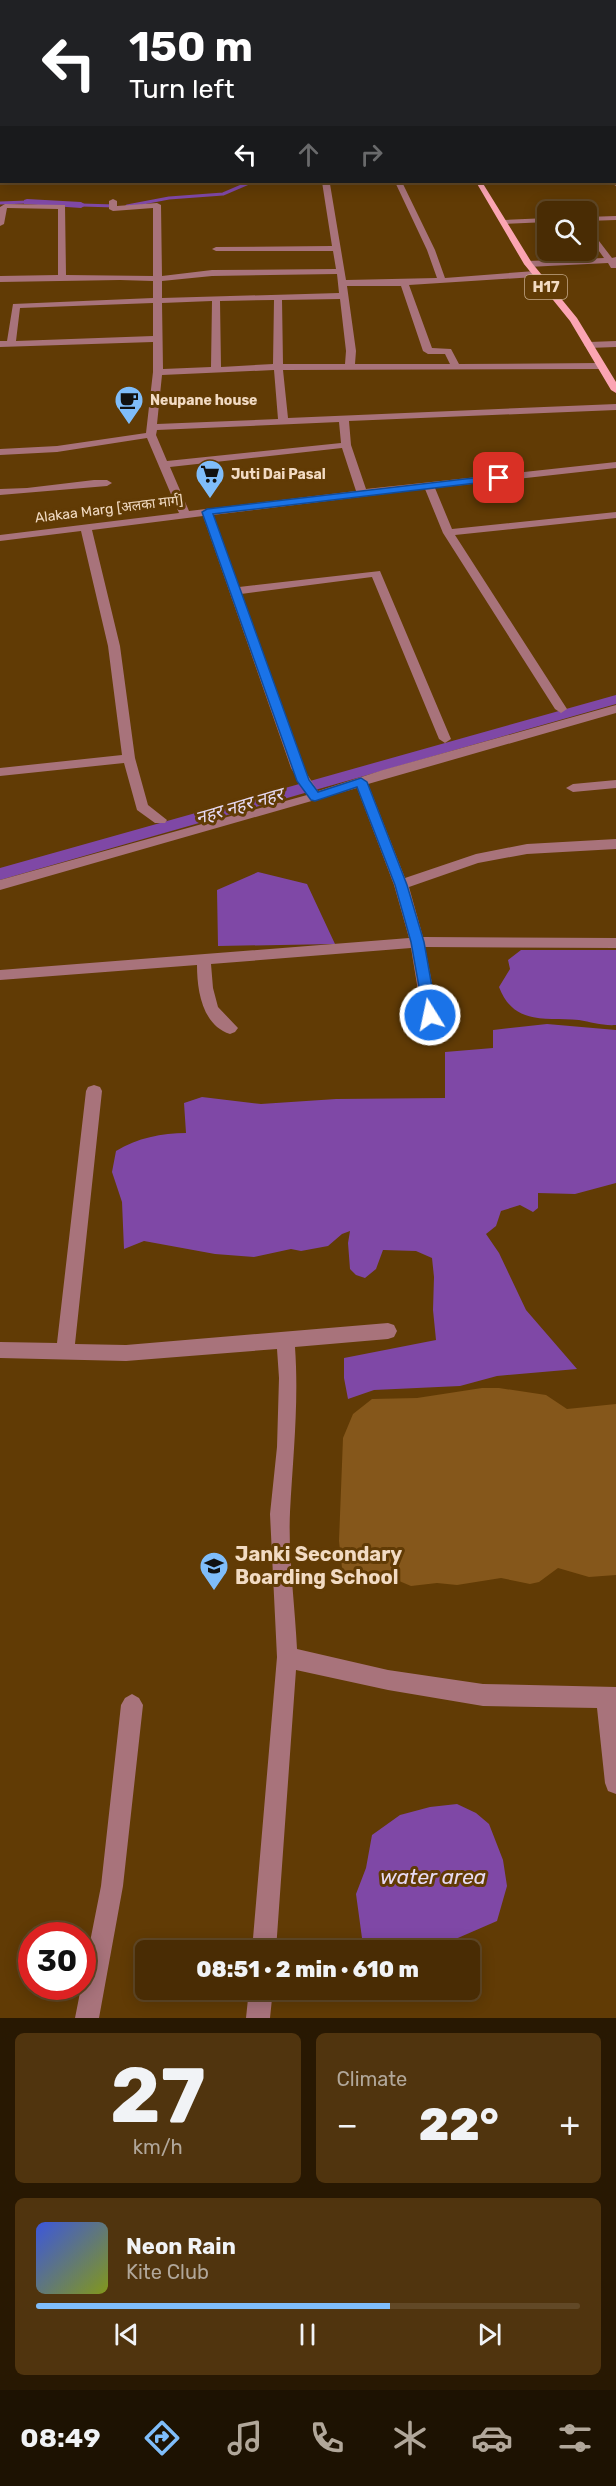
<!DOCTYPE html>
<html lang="en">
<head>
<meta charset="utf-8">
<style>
	:root { --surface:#492c04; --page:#50340e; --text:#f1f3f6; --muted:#b1a79a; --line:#614826; --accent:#7fbdfa }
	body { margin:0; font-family:Rubik,"Noto Sans Devanagari",sans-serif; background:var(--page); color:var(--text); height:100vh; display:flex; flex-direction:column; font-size:22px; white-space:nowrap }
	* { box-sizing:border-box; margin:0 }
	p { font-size:20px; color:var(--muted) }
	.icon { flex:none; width:33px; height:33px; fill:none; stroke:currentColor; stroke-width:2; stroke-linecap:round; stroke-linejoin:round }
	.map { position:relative; height:2018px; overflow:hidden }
	.details { display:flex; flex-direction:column; gap:15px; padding:15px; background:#281802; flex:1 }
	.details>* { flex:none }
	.top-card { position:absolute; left:0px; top:0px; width:616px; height:183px; box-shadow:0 3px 15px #0003,0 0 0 2px var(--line); background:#202124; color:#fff; overflow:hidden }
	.fabs { position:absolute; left:537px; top:201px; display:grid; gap:12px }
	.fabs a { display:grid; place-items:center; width:60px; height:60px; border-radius:9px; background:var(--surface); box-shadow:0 3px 15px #0003,0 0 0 2px var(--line); font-size:30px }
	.speed { position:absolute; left:18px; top:1922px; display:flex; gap:12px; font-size:30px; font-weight:700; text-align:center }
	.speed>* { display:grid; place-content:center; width:78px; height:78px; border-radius:50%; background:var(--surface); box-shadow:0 3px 15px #0003,0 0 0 2px var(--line); line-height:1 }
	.speed .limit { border:9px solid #d22; background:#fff; color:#111 }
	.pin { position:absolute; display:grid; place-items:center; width:51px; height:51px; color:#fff; margin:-26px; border-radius:12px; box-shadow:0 3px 9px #0006 }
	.me { position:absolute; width:66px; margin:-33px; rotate:350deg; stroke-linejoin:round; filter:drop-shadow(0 0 4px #0008) }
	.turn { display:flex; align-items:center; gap:21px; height:126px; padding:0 30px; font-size:27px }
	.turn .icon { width:78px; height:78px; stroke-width:2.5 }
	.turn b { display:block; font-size:42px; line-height:51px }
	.lanes { display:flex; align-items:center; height:57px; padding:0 30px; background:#0003; justify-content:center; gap:30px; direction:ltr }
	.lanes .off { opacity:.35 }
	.big { font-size:45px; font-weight:800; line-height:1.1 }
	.details .widget { flex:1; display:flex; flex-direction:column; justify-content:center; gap:9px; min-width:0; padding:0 21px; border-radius:9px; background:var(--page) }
	.details .dial { align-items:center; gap:0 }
	.dial b { font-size:78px; line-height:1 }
	.song { display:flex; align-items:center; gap:18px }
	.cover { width:72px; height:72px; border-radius:9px; background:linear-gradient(135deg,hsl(230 70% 55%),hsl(70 70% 35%)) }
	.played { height:6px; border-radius:3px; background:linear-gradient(90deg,var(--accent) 65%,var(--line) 65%) }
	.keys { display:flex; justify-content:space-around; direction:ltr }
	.heat { display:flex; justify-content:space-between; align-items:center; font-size:33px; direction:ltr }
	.details .tiles { flex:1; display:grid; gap:15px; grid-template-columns:1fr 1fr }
	.widget:last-child { grid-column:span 2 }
	.trip { position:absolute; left:135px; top:1940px; width:345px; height:60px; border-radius:9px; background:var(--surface); box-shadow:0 3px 15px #0003,0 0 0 2px var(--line); font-weight:800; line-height:60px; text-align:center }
	.menu { display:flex; height:96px; justify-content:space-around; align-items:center; background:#1d1202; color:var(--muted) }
	.menu .icon { width:42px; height:42px }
	.menu .active { color:var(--accent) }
	.menu b { font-size:27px; color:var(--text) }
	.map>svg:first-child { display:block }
</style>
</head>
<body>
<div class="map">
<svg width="616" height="2018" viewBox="0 0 616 2018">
	<rect width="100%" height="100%" fill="#613b05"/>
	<path fill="#85571b" d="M482 1388H499L546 1395 567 1409 616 1404V1575L589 1577 558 1568 539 1582 530 1584 501 1578 457 1585 437 1583 411 1586 392 1578H370L351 1576 342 1568 339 1541 343 1438 353 1414 372 1399 417 1398Z"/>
	<path fill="#7f48a6" d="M258 872 307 884 335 944 218 946 217 890Z
		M521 950H616V1025C603 1026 591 1022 579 1020 545 1017 514 1026 499 987L510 969 508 960Z
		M547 1024 616 1030V1183L575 1194 538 1193V1208L533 1212 520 1205 501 1211 496 1226 486 1234 499 1253 526 1310 577 1369 497 1376 460 1386 374 1390 348 1399 344 1378V1358L436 1340 433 1310 434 1277 432 1258 416 1251 383 1250 376 1269 365 1278 356 1275 350 1269 348 1243 350 1231 342 1234 328 1246 301 1251 291 1249 254 1257 215 1254 144 1241 124 1249 122 1202 112 1172 116 1151C137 1138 162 1133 186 1133L184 1103 202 1097 261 1104 336 1099 445 1098V1052L493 1048V1030Z
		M457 1804 476 1813 489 1824 503 1860 507 1886 497 1921 444 1944 416 1950H374L362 1938 356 1894 366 1868 372 1835 400 1815 430 1807Z"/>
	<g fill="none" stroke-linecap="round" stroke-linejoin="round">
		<path stroke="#7f48a6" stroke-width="2" d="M142 0 149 2"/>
		<path stroke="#7f48a6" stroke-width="3" d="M0 203 27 202
			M81 205 115 206
			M127 206 169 198 223 194 251 182"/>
		<path fill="#7f48a6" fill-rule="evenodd" d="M27 199 81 202 86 205 81 208 24 204V200Z
			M616 695V704L0 880V868Z"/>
		<path fill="#a8737b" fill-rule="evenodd" d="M602 0H608L601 2Z
			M615 37H616V41H615Z
			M615 57H616V61H615Z
			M615 124H616V128H615Z
			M615 180H616V186L610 182Z
			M322 182H351L347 184H330L346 280 437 278 427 250 395 182H402L435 250 445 278 535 271 539 274 535 277 409 285 432 348 451 349 459 364 601 363 606 366 601 369 283 370 288 418 616 404V410L349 421 351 445 366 489 616 462V468L435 488 452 529 616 512V518L455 535 567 709 561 713 555 709 443 533 425 489 213 515 239 587 380 571 451 739 445 743 439 739 372 577 241 594 303 768 318 791 383 770 616 705V713L368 784 405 878 476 854 527 844 616 839V849L527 854 478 863 409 887 423 937 616 938V948L425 947 438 1015 435 1019H425L422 1015 411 948 211 964 213 988 218 1007 238 1028 235 1032 230 1034C202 1025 197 990 197 965L0 980V970L409 938 394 885 357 788 0 890V880L307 795 291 768 203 516 92 530 120 646 135 758 148 805 167 820 165 823H155L137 810 124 763 0 776V768L122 755 108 646 81 531 0 541V535L179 513 147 438 57 452 0 455V449L57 446 146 433 153 372V342L0 347V341H7L13 304 153 298V281L120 280 0 282V276L58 275V209L7 208 4 224 0 226V207L5 204 65 205 66 275 153 276V208L113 211 109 209V201L113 199 117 201V206L157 203 161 205 162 276 212 270 336 269 333 251H216L212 249 216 247 332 246ZM337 274 339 293 162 298V281L212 276ZM347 286H401L423 351 428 354H445L450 364H355L356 351ZM340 299 346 351 345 364H283L282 300ZM274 300 273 364 221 367 220 301ZM212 301 211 367 163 369 162 303ZM153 303V336L16 341 20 308ZM274 370 278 419 157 424 162 375ZM339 422 341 443 167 461 156 435 157 430ZM342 448 356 491 189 511 170 467Z
			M571 203H577L581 212H573Z
			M616 216V220L586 221V217Z
			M548 218V222L504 224 500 222 504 220Z
			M586 224 612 258 616 257V268H611L608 263 528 267 524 264 528 261 604 258 586 233Z
			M616 341V347L589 348 584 345 589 342Z
			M94 480H107L112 483 107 486 0 495V489L27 488Z
			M616 780V788L573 792 566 788 573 784Z
			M94 1085 100 1087 102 1091 75 1344 126 1345 388 1323 394 1325 397 1331 394 1337 388 1339 295 1347C299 1403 293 1456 290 1512 288 1555 295 1605 297 1649L388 1670 483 1684 616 1687V1794L608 1791 605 1783 597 1708 483 1706 388 1690 296 1670 276 1950H252L277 1657 270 1514 277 1447 279 1378 277 1349 126 1361 0 1358V1342L57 1343 86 1091 88 1087Z
			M132 1694 139 1698 143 1705 123 1886 99 2018H75L101 1886 121 1705 125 1698Z
			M249 1989H273L270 2018H246Z"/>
		<path fill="#fba5b3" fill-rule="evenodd" d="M349 0H355L356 2H350Z
			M476 182H482L532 263 577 318 616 382V393L611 390 570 321 524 264Z"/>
	</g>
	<path fill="#1a73e8" stroke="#114b97" stroke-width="1.5" d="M499 475 502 476V480L213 514 309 780 318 792 361 778 367 782 407 885 424 942 437 1015 430 1020 424 1015 411 942 395 885 357 787 315 801 311 800 297 781 202 512 207 509Z"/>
	<defs>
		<g id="cafe-pin" transform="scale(1.5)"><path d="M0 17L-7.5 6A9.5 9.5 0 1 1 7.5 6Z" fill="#7fbdfa" stroke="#613b05"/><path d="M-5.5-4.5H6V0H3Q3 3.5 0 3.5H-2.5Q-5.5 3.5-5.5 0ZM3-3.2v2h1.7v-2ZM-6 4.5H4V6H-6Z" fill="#111"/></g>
		<g id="supermarket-pin" transform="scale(1.5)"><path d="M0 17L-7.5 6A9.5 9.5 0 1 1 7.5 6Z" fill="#7fbdfa" stroke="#613b05"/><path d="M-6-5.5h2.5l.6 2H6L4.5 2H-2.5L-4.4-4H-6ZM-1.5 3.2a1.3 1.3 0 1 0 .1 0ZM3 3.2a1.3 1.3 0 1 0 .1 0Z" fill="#111"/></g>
		<g id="school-pin" transform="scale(1.5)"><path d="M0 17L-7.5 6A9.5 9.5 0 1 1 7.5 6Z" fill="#7fbdfa" stroke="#613b05"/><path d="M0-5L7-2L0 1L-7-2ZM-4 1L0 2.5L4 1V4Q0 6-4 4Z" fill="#111"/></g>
	</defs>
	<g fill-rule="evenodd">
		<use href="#cafe-pin" x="129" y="400"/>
		<use href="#supermarket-pin" x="210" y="474"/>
		<use href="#school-pin" x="214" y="1566"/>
	</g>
	<g text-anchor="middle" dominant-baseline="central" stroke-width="6" stroke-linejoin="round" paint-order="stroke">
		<g font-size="14" font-weight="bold" fill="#f2dbc3" stroke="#613b05" text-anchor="start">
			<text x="150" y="400">Neupane house</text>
			<text x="231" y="474">Juti Dai Pasal</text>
		</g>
		<g font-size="14" fill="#f2dbc3" stroke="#613b05">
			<text transform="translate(109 509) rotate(-7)">Alakaa Marg [अलका मार्ग]</text>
		</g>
		<rect fill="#613b05" stroke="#c6ab8a" stroke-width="1.5" x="525" y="275" width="42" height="24" rx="4.5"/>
		<g font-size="15" font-weight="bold" fill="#f2dbc3">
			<text x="546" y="287">H17</text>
		</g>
		<g font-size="18" font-style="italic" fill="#e7daf3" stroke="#613b05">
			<text transform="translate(239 806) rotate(-16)">नहर नहर नहर</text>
		</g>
		<g font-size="20" font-weight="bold" fill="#f2dbc3" stroke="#613b05" text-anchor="start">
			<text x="235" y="1554">Janki Secondary<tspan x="235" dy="23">Boarding School</tspan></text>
		</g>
		<g font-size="21" font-style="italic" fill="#e7daf3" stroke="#613b05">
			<text x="433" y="1876">water area</text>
		</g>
	</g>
</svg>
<div class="fabs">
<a><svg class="icon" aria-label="search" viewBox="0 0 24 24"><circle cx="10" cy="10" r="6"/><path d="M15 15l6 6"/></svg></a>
</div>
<div class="speed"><div class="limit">30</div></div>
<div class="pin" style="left:499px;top:478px;background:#d93025"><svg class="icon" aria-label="arrive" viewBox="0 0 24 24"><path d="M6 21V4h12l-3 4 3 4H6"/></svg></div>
<svg class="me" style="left:430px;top:1015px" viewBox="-20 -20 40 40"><circle r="17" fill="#1a73e8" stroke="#fff" stroke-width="3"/><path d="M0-11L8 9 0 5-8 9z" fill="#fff"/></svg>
<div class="trip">08:51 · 2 min · 610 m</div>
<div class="top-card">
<div class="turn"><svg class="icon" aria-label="left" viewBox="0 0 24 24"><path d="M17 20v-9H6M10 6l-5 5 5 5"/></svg><div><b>150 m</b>Turn left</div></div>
<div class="lanes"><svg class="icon" aria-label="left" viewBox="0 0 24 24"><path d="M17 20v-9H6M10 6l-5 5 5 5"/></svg><svg class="icon off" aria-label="ahead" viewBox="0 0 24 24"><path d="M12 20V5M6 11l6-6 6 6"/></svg><svg class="icon off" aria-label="right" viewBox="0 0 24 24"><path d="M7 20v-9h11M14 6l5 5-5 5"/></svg></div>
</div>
</div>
<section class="details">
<div class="tiles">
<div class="widget dial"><b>27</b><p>km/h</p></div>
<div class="widget"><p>Climate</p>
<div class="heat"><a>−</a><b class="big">22°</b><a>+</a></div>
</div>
<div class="widget">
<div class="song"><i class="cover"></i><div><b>Neon Rain</b><p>Kite Club</p></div></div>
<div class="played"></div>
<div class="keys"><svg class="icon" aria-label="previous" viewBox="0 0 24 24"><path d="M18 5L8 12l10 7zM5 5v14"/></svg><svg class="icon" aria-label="pause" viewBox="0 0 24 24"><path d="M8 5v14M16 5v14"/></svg><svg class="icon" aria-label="next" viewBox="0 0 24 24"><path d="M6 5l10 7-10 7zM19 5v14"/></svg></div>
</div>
</div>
</section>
<nav class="menu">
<b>08:49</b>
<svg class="icon active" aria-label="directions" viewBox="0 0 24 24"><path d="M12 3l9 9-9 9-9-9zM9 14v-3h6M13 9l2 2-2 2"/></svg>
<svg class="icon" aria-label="music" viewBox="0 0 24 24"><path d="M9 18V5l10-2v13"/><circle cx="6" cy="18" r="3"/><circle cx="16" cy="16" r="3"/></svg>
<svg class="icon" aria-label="phone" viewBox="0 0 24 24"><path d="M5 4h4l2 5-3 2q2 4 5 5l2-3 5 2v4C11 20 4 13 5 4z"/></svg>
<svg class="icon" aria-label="climate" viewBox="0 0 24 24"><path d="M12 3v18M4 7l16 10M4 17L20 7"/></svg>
<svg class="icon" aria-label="car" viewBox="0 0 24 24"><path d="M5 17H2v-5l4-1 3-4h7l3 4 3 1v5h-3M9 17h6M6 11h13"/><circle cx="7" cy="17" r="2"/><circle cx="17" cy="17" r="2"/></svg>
<svg class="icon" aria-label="filters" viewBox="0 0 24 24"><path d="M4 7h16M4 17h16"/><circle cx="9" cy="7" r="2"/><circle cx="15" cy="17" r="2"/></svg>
</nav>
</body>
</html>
